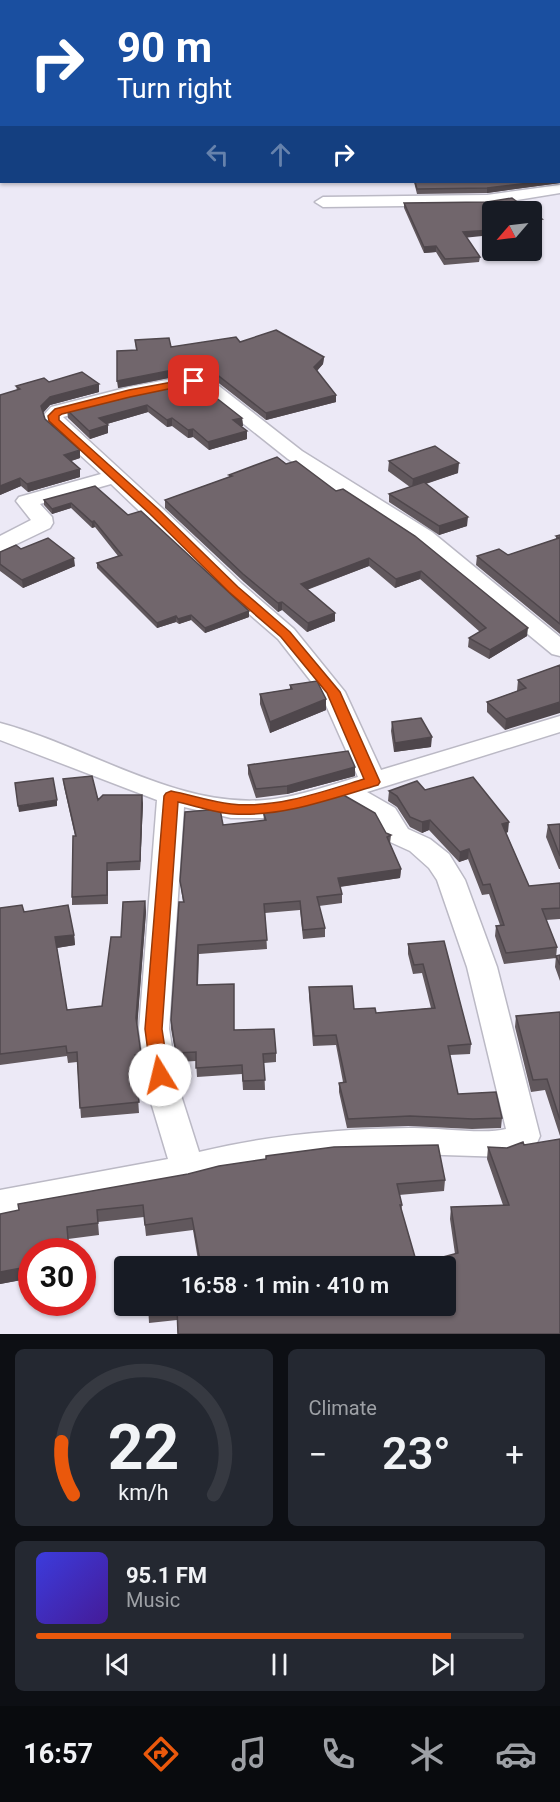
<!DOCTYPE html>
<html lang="en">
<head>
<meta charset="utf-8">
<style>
	:root { --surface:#171b24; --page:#242831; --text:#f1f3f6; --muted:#9ea1a6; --line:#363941; --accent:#ea580c }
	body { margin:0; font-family:Roboto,sans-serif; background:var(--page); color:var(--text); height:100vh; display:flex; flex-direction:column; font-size:22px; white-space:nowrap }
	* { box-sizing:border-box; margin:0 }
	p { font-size:20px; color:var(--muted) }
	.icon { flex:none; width:33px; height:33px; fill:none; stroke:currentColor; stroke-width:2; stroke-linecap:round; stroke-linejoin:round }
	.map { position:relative; height:1334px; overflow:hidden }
	.sheet { display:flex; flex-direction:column; gap:15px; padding:15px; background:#0d0f14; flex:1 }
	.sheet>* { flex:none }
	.hud { position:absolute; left:0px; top:0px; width:561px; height:183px; box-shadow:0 2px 4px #0004; background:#1a4fa0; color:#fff; overflow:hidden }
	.needle { width:39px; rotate:242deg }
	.tools { position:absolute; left:482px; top:201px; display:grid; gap:12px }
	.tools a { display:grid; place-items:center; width:60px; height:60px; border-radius:6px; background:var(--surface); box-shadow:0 2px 4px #0004; font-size:30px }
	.speed { position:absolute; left:18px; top:1238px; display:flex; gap:12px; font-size:30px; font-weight:700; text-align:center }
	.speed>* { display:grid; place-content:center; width:78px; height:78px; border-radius:50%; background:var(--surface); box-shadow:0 2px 4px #0004; line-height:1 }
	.speed .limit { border:9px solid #d22; background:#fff; color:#111 }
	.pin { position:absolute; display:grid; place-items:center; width:51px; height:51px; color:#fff; margin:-26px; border-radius:12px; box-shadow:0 3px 9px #0006 }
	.me { position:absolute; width:66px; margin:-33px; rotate:351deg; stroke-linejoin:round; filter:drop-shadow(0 0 4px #0008) }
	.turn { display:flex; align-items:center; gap:21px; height:126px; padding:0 18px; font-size:27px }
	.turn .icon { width:78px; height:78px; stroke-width:2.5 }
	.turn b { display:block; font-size:42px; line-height:51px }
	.lanes { display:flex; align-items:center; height:57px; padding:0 18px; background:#0003; justify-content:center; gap:30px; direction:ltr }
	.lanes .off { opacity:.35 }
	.big { font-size:45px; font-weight:600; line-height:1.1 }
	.sheet .card { flex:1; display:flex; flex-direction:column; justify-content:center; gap:9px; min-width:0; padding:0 21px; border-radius:9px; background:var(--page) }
	.sheet .dial { align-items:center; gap:0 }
	.dial svg { height:156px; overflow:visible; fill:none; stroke:var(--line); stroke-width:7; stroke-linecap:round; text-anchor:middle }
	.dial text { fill:var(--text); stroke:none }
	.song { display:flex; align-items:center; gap:18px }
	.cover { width:72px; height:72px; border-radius:9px; background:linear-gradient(135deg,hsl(240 70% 55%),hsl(260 70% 35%)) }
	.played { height:6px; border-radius:3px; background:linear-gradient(90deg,var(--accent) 85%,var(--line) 85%) }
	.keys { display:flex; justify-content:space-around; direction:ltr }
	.heat { display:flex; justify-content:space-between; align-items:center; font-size:33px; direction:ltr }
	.sheet .tiles { flex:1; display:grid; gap:15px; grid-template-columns:1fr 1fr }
	.card:last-child { grid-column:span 2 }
	.trip { position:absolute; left:114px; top:1256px; width:342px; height:60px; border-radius:6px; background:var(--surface); box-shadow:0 2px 4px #0004; font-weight:600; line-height:60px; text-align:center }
	.tab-bar { display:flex; height:96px; justify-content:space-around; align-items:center; background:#090b0e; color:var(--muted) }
	.tab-bar .icon { width:42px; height:42px }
	.tab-bar .on { color:var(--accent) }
	.tab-bar b { font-size:27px; color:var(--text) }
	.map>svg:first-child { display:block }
</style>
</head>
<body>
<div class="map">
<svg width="560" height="1334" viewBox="0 0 560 1334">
	<rect width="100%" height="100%" fill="#ece9f6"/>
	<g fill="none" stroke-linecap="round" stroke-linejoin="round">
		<g stroke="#bbb9c5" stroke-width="3">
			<path id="street" d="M45 0H64L65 2H46Z
				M100 0H113L99 2Z
				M121 0H135L120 2Z
				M192 0H205L191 2Z
				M276 0H297L298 2H277Z
				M351 0H363L350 2Z
				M415 0H427L414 2Z
				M477 0H489L476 2Z
				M0 15H2L0 23Z
				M2 55V63L0 64V56Z
				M560 185V193L487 205 323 207 315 202 323 197 487 195Z
				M193 375 210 379 302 451 432 532 560 637V656L552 654 416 542 288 459 197 387 130 399 63 417 161 507 242 584 294 629 345 692 381 770 560 716V732L367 792 395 808 408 829 430 839 449 854 465 880 497 967 540 1136 536 1145 506 1157 413 1154 333 1156 247 1168 188 1183 92 1199 0 1218V1190L168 1159 147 1089 139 1029 157 800 0 740V723C84 745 177 808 265 800 293 798 331 785 358 777L321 694 278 639 226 594 111 484 40 504 52 517 53 523 50 528 0 552V536L31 520 16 501 19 497 101 474 47 425 43 416 51 407 129 387ZM340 799 376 820 388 841 410 851 429 868 437 880 467 967 506 1129C483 1135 436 1127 409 1128 338 1129 269 1135 199 1152L179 1089 169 1029 184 807 231 818H266Z"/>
		</g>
		<use href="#street" fill="#fff" fill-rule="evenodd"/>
	</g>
	<path fill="#61585d" d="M560 80V183L487 193 417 194 414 182H560Z
		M404 203 466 237 480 257 479 262 444 265 436 252 424 253 404 208Z
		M135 340 171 347 240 342 324 357 323 364 317 371 336 402 266 420 211 377 194 373 118 388 136 350Z
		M49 382 99 392 50 405 43 413 45 419 80 458 71 461 80 469V477L28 492 21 486 0 495 17 390 16 386Z
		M118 399 242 418 243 426H241L247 439 209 450 193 437 188 438 172 426 167 427 148 412 107 424 108 433 90 439 68 418 67 410Z
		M277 457 527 636 489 659 468 647 469 638 480 632 420 579 395 588 369 566 307 590 335 621 307 632 282 610 278 612 244 582 165 508V500L229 477V475Z
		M389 461 458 473 426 484 467 526 439 535 389 502V494L410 487 388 471Z
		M95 486 128 515 249 617 205 633 191 620 179 624 176 622 157 628 97 568V563L118 556 95 527 92 528 71 508 52 514 44 505V500Z
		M560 535V634L476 565 477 556 508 555 556 539V536Z
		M21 549 75 566 23 588 0 571V552Z
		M560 665 505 730 487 712V702L517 691 518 680Z
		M290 685 326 710 270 733 260 704V694L290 689Z
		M392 722 431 747 394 752 391 731Z
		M248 765 355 767V776L287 794 256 798 248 774Z
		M63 779 98 800 143 803 140 870 108 871V904L72 905V897L75 836 64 787Z
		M425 790 508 832 506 833 529 886 560 883V919L546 920 557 947 556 958 504 964 495 936 496 926 500 925 489 894 482 895 468 859 459 862 429 830 422 833 410 827 397 807 388 801 389 791Z
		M263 811 386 833 391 835 390 844 401 869 400 878 340 887 342 894V903L319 906 325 928V937L303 939 300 910 265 913 267 949 199 954 198 985 235 1030 276 1053V1062L264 1063 265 1090H243L242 1074 197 1077 196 1061 177 1062 171 1029V1020L183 902 180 881 223 825 264 821Z
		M560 824V869H559L546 837 548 825Z
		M145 901 146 912 137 1026 141 1065H136L139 1113 81 1118 77 1062 68 1063 67 1056 0 1065V908L24 912 74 935 75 945 57 948 67 1010 102 1006 121 937Z
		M444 941 471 1044 470 1054 450 1055 458 1094 502 1118 501 1128 472 1129 409 1126 347 1128 339 1092V1083L343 1082 336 1045 313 1046 309 996V987L354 1009 376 1013 431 1008 422 973 413 974 408 954V944Z
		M560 955V981L555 967 556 956Z
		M560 1012V1136L545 1090 531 1092 515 1027 516 1016Z
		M488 1147 560 1334H178L177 1320 149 1323 148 1305 446 1266H199L193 1230 146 1236 144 1217 98 1222 99 1235 68 1239 32 1251V1278L0 1284V1214L266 1159V1156L445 1180 444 1191 399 1195 402 1205 401 1212 417 1264 455 1254 450 1219 451 1207 503 1205 487 1159Z
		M38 1302H74V1303L39 1309Z"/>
	<path fill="#4f474c" d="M560 179V183L487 193V188L538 182H560Z
		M542 219 541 225 531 227V221Z
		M492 230V235L463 238V232Z
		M436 246V252L424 253V247Z
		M324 357 323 364 314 374V367Z
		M193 366 194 373 118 388 117 381Z
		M99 384V392L50 405 41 415V406L50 397Z
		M336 395V402L266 420V413Z
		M147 405 148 412 100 426 99 418Z
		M172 418V426L167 427V420Z
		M242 418 243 426 234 428 233 420Z
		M108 425V433L90 439 89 431Z
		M193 429V437L188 438V430Z
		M247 431V439L209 450 208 442Z
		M80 450V458L65 463 64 455Z
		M459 463 458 473 412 488 413 479Z
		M80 469V477L28 492 27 484Z
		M20 478 21 486 0 495V486Z
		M71 503V508L52 514V509Z
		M468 517 467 526 439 535V526Z
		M94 521 95 527 92 528V522Z
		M74 558 75 566 23 588 22 580Z
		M369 558V566L300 592 301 584Z
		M421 571 420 579 395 588 396 579Z
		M282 602V610L278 612V603Z
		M249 611V617L205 633V628Z
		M335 613V621L307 632 308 623Z
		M191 615V620L179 624 178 619Z
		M176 616V622L157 628V623Z
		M528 628 527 636 489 659 490 650Z
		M326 699V710L270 733V722Z
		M560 702V713L505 730 506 719Z
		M432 737 431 747 394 752 395 743Z
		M355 767V776L287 794V786Z
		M142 795 143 803 140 870V861Z
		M57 800V806L19 812 18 806Z
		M430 820 429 830 422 833V822Z
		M509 822 508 832 501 834 502 824Z
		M469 849 468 859 459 862 460 852Z
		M401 869 400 878 337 887 338 878Z
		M145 901 146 912 137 1029 136 1018Z
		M74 935 75 945 56 948 55 937Z
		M32 1266V1278L0 1284V1272Z"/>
	<path fill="#71666c" stroke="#4f474c" stroke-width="1.5" d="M415 182H538L487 188 417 189Z
		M512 198 531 212H492V230L463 232 480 257 445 259 436 246 424 247 404 203 487 202Z
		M531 212 542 219 531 221Z
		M276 330 324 357 314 367 336 395 266 413 211 370 193 366 117 381V351L137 350 135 340 169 338 171 347 236 337 240 342Z
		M82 372 99 384 50 397 41 406 45 419 80 450 64 455 80 469 27 484 20 478 0 486V395L20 389 16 386 44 378 49 382Z
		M196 382 242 418 233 420 247 431 208 442 193 429 188 430 172 418 167 420 147 405 99 418 108 425 89 431 67 410 116 397 118 399V397L130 394Z
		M435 446 459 463 413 479 389 461Z
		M277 457 286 464 296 461 336 491 343 489 415 536 528 628 490 650 469 638 486 628 421 571 396 579 369 558 301 584 335 613 308 623 282 602 278 603 243 574 165 500 232 476 229 475Z
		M424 482 468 517 439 526 389 494Z
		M95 486 128 515 141 511 249 611 205 628 191 615 178 619 176 616 157 623 97 563 122 555 94 521 92 522 71 503 52 509 44 500Z
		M560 535V624L477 556 499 549 508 555 559 538 556 536Z
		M48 538 74 558 22 580 0 564V552L16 545 21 549Z
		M560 665V702L506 719 487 702 526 688 518 680Z
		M317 681 326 699 270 722 260 694 292 689 290 685Z
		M421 718 432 737 395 743 392 722Z
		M348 751 355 767 287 786 256 789 248 765Z
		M92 776 98 800 103 795H142L140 861 107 863V895L72 897 73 836H76L63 779Z
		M473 777 509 822 502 824 529 886 560 883V908L542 909 557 947 506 953 496 926 504 925 490 884 483 885 469 849 460 852 430 820 422 822 410 817 397 796 389 791 417 781 425 790Z
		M53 778 57 800 18 806 15 783Z
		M340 793 375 813 386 833 391 835 387 837 401 869 338 878 342 894 317 897 325 928 303 930 300 901 264 904 267 940 198 945 197 985 234 984V1030L274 1029 276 1053 263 1054 265 1080 243 1081 242 1065 196 1068V1052L176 1053 171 1020 179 902H184L180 881 185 812 220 809 223 825 266 820 263 811Z
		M560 824V856L548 825Z
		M145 901 136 1018 141 1054 135 1055 139 1102 80 1108 77 1052 67 1053 66 1046 0 1054V908L22 905 24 912 68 905 74 935 55 937 67 1010 102 1006 111 937H121L123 902Z
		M444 941 471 1044 448 1046 458 1094 496 1092 502 1118 473 1119 410 1116 348 1119 339 1083 346 1082 336 1035 314 1036 309 987 352 986 354 1009 375 1008 376 1013 435 1008 423 964 414 965 408 944Z
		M560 955V965L556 956Z
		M560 1012V1120L547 1079 533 1080 516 1016Z
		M560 1139V1334H178L177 1308 148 1311V1305H446V1266H201L192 1218 145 1225 143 1205 97 1210 98 1223 67 1227 69 1251H32V1266L0 1272V1214L19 1210 18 1204 188 1174 219 1166 266 1159V1156L334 1147 438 1145 445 1180 397 1184 402 1205H400L417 1264 458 1253 451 1207 509 1205 488 1147 507 1148 523 1142 524 1145Z"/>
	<path fill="#ea580c" stroke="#983908" stroke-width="1.5" d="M194 378 199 381 197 383 130 397 62 414 59 416V420L158 509 238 587 290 632 340 692 380 782 378 785C331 799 282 817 233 814 215 813 196 806 178 802L162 1029 169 1075 167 1080 160 1082 154 1080 151 1075 145 1029 164 796 166 793 171 791C191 795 211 802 231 804 275 809 322 792 364 779L327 693 281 637 229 592 150 514 49 421 48 416 55 409 129 390Z"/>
</svg>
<div class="tools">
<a><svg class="needle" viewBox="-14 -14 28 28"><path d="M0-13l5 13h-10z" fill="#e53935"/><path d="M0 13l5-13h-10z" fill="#9ea1a6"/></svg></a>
</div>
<div class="speed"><div class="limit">30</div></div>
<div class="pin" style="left:194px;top:381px;background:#d93025"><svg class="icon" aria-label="arrive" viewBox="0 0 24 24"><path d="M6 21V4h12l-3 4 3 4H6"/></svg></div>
<svg class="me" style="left:160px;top:1075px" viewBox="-20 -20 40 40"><circle r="19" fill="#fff"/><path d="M0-13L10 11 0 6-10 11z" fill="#ea580c"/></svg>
<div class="trip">16:58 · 1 min · 410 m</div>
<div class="hud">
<div class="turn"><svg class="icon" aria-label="right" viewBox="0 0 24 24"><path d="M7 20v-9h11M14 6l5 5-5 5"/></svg><div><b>90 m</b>Turn right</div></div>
<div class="lanes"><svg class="icon off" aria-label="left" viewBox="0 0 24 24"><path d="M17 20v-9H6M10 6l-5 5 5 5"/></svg><svg class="icon off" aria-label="ahead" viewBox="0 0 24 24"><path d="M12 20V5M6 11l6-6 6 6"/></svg><svg class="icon" aria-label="right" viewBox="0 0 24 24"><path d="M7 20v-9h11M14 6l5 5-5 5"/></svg></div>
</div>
</div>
<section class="sheet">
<div class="tiles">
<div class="card dial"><svg viewBox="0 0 100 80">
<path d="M14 69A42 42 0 1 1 86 69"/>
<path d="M14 69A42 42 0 0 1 8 42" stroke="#ea580c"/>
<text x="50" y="56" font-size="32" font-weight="700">22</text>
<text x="50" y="72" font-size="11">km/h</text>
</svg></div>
<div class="card"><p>Climate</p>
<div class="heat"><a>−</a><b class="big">23°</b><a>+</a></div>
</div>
<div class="card">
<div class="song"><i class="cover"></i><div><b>95.1 FM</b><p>Music</p></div></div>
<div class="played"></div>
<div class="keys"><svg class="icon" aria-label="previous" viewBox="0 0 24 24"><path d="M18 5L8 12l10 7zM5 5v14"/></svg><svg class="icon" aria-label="pause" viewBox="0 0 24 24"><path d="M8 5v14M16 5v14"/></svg><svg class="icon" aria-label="next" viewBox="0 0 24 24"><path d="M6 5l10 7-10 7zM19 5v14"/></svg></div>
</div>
</div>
</section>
<nav class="tab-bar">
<b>16:57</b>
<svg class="icon on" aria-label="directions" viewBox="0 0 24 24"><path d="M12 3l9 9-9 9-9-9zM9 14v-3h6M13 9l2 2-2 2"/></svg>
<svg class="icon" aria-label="music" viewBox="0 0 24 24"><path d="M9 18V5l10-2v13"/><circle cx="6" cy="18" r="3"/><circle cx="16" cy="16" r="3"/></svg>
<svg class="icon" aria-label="phone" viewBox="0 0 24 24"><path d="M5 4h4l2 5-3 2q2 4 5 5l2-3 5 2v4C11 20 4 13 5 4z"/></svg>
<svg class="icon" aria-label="climate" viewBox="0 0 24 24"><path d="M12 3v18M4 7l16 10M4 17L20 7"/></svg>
<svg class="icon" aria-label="car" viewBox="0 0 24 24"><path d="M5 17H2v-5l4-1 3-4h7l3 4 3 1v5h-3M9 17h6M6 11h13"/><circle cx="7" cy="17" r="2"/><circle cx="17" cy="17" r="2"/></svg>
</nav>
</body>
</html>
